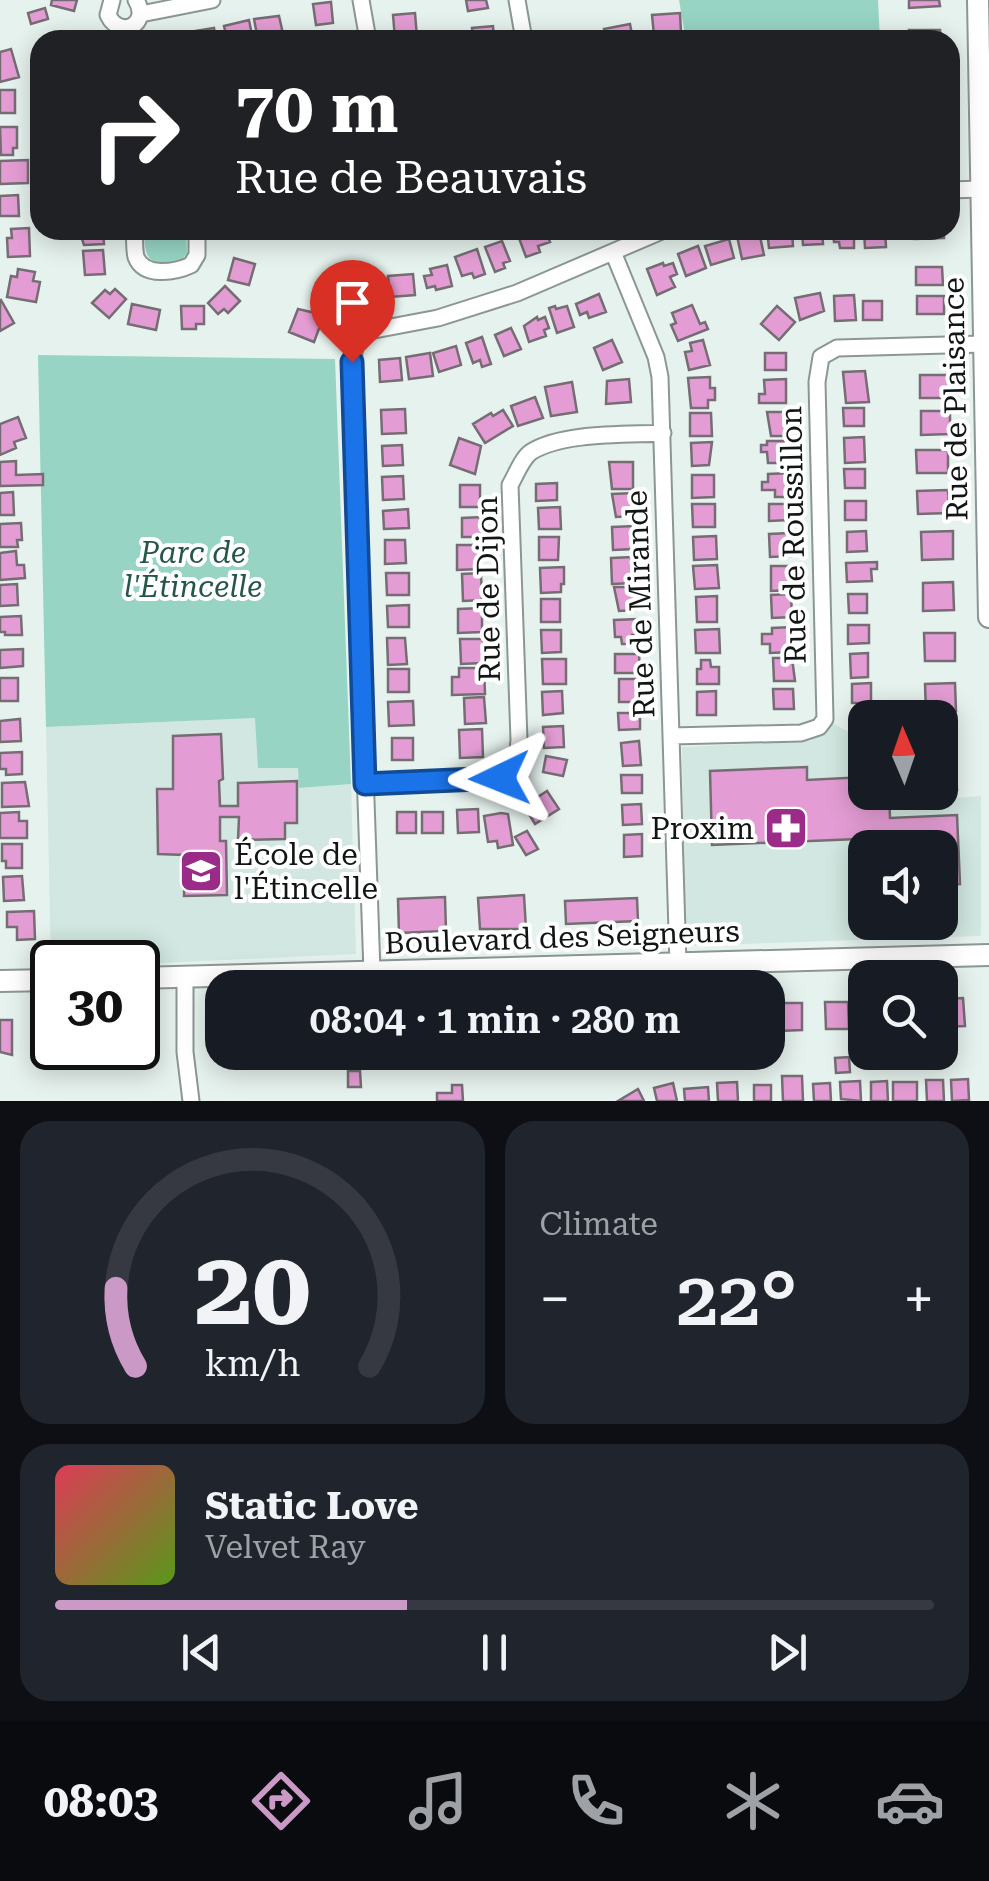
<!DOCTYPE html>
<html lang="en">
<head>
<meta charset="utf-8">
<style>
	:root { --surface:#171b24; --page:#20242c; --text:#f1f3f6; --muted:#9ea1a6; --line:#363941; --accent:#ca99c5 }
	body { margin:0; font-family:"Roboto Serif",serif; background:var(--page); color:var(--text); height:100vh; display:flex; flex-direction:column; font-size:38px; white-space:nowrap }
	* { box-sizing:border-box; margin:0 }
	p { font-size:32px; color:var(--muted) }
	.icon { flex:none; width:55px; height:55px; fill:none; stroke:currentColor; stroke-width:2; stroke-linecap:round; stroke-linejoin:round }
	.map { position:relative; height:1101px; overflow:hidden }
	.panel { display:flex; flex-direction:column; gap:20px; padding:20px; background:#0d0f14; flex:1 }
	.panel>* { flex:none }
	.guide { position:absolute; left:30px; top:30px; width:930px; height:210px; border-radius:30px; box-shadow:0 5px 25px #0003; background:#202124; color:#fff; overflow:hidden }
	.needle { width:65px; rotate:358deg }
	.fabs { position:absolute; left:848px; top:700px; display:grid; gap:20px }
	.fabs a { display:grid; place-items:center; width:110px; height:110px; border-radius:20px; background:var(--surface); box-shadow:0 5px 25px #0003; font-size:50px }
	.speed { position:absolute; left:30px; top:940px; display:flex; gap:20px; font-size:50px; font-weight:700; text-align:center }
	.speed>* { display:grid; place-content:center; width:130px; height:130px; border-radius:50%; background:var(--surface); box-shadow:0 5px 25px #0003; line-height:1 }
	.speed .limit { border:5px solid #111; border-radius:15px; background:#fff; color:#111 }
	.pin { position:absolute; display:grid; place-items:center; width:85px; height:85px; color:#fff; margin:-102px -42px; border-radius:50% 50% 50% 0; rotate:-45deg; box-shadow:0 0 10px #0007 }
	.pin .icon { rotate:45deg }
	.me { position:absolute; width:110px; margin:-55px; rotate:268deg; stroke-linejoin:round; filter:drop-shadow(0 0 8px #0008) }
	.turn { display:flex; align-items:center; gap:35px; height:210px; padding:0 40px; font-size:45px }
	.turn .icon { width:130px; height:130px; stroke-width:2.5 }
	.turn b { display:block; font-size:70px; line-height:85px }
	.big { font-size:75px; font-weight:600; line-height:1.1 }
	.panel .widget { flex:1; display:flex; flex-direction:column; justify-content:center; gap:15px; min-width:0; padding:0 35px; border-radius:30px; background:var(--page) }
	.panel .dial { align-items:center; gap:0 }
	.dial svg { height:260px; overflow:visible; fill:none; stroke:var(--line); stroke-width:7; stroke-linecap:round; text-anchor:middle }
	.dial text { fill:var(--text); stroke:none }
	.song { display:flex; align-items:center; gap:30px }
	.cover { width:120px; height:120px; border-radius:15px; background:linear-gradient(135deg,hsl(350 70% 55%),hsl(90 70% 35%)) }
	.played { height:10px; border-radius:5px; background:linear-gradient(90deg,var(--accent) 40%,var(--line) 40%) }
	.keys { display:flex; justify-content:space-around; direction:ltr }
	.heat { display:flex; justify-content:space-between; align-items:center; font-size:55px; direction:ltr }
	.panel .tiles { flex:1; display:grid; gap:20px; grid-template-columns:1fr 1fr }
	.widget:last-child { grid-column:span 2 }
	.trip { position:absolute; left:205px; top:970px; width:580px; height:100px; border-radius:30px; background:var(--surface); box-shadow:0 5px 25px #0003; font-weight:600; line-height:100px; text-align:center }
	.dock { display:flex; height:160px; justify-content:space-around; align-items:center; background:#090b0e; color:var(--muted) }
	.dock .icon { width:70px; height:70px }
	.dock .active { color:var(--accent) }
	.dock b { font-size:45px; color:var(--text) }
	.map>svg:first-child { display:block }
</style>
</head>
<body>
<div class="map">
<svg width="989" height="1101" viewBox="0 0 989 1101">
	<rect width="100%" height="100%" fill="#e6f2ee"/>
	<path fill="#d2e7e1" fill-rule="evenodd" d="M255 718 298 768 300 788 351 784 356 954 138 964 52 962 51 968 46 727Z
		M832 723 865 741V792L895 793 896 802 981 796V936L684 946 682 747 809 741 823 734ZM865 848H940V922H865Z"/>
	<path fill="#97d4c4" d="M679 0H878L880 40H686Z
		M144 230H186L187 253 179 264C148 265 145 261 144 230Z
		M38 355 335 359 351 784 299 788 298 768H258L255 718 46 727Z"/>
	<path fill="#e49dd4" stroke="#756d73" stroke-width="2.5" d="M52 0H77L74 11 51 5Z
		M466 0H486L488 8 468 11Z
		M909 0H939L940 6 909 8Z
		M331 2 333 23 316 25 313 4Z
		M45 8 48 19 31 24 28 13Z
		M415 13 417 37 395 39 393 15Z
		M680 13 681 33 654 35 652 15Z
		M279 16 284 38 258 40 254 19Z
		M249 20 253 40H227L224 26Z
		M630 24 633 40H606L604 29Z
		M493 26 494 40H473L472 28Z
		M214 28 216 40H196L195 31Z
		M909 30H940L941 40H909Z
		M11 49 19 77 0 82V52Z
		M0 90H15V113H0Z
		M0 127H17V148H13V155H1Z
		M28 160V183L0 184V161Z
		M18 195 19 216H0V196Z
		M29 228 30 256 8 257 7 238H12L11 229Z
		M79 230H103L104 244 84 245Z
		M516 230H545L550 242 538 246 540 252 526 257Z
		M767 230H792L793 246 769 248Z
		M802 230H822L823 244 803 245Z
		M833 230H854V248H840L839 242H834Z
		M864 230H885L886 247 865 248Z
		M915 230H944V238L915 239Z
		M759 232 764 255 742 259 737 236Z
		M729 239 734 258 711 265 705 246Z
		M502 241 510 261 503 263 505 268 495 272 485 247Z
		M698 246 706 268 686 276 678 254Z
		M477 249 485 274 474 278 472 273 462 276 455 257Z
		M103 250 105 274 85 275 83 251Z
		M234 258 255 264 249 285 228 280Z
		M663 263 664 266 673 263 677 274 670 277 675 287 657 295 647 269Z
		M447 265 452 286 436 290 435 286 427 288 424 276 432 275 430 269Z
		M916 267H942L943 285H916Z
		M18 269 35 272 33 281 40 282 36 302 7 297 11 276 17 277Z
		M413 274 415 295 390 297 388 276Z
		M376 276 377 298H370L371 303H359L358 277Z
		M334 278 336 284 346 281 351 299 322 306 316 283Z
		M225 286 240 301 228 313 224 309 218 314 208 303Z
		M115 289 126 299 109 318 92 303 105 290 110 294Z
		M820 293 824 311 800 320 795 298Z
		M599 294 606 312 589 318 587 312 580 315 576 304Z
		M854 295 856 320 835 321 834 296Z
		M917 296H944V314H917Z
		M1 300 14 323 0 331V301Z
		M863 301H882V320H863Z
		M132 304 160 310 156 330 128 324Z
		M692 305 700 324 705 322 708 329 678 341 671 325 676 323 672 313Z
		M181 306H204V324H196V329H182Z
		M555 306 556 309 567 306 574 327 557 333 549 308Z
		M777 306 795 322 779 340 761 324Z
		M298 309 324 315 314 342 289 332Z
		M537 317 538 320 545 317 549 328 544 330 546 336 529 342 524 326Z
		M511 328 521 349 504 356 495 335Z
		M482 337 491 364 482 367 480 360 473 363 466 343Z
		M612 340 622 362 603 370 594 348Z
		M703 340 710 365 689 370 685 352 692 351 690 343Z
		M456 346 461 365 439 372 433 353Z
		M430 353 433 376 409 379 406 357Z
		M765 353H786V370H765Z
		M400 358 402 380 380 382 379 360Z
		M865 371 869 402 846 403 843 372Z
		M920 375H949L950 398H920Z
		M710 377V388H715V400H708V408H691L688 378Z
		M629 379 631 402 606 404 607 381Z
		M786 379V403H759V394H765L764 380Z
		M572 382 577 412 551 416 545 387Z
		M535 397 543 418 518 426 511 406Z
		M843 408H864V426H844Z
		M405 409 406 433 382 434 381 410Z
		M503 410 513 426 485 443 473 424 491 413 493 416Z
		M921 411H950V434L921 435Z
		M767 412H788V436H771Z
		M690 413H711L712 436H690Z
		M18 417 26 438 14 442 16 448 0 455V424Z
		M864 437 865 462 845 463 844 438Z
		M459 438 481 446 475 474 450 465Z
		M767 441H788V463H768L767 452H761V445H767Z
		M712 442 709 465 692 466 691 443Z
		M402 445 403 465 383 466 382 446Z
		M916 450H948V473H917Z
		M16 461V475L43 474V485L0 486V462Z
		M609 462H633V489H612Z
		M844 469H865V488H845Z
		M790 473V497H775V490H762V482H768V474Z
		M692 475H714V497L692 498Z
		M403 476 404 499 383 500 382 477Z
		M557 483V500L536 501V484Z
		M460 485H480V507H460Z
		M948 490 949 513 918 514 917 491Z
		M13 492 14 515H0V493Z
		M634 493 632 516 616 517 612 494Z
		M845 501H866V520H845Z
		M692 504H715V527H693Z
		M769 504H790V520L769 521Z
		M560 507 561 529H539L538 508Z
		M408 509 409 528 384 529 383 511Z
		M482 517V537H462V518Z
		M21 523 22 540H17L18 547H0V524Z
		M635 526V549L613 550 612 527Z
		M866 531 867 551 847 552V532Z
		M953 531V559L922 560 921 532Z
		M790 533 791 556 770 557 769 534Z
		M716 536 717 559 694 560 693 537Z
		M539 537H559L558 560H539Z
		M385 540H405L406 563 385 564Z
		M457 545H481V569L457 570Z
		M16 551 17 565H24L25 578 0 580V553Z
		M633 557 635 583 612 584 611 558Z
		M877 562V569H871L872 581 847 582 846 563Z
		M717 565 719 588 695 589 693 566Z
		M771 566H792V590L771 591Z
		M564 567V584H561V592L541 593 540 568Z
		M386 573H409V595H387Z
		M481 573 482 600 463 601 462 574Z
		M953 582 954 610 923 611V583Z
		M17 584 18 605 0 606V585Z
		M614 587H635L636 610 619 611Z
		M791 594 792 617 772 618 771 595Z
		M848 594H867V613H849Z
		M717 596V622H697L696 597Z
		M541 599H560V622H541Z
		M409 605V627H388L387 606Z
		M482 608V632L458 633V609Z
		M21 616 22 635H5V632H0V617Z
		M638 619V635H632L633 644H622L621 637H615L614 620Z
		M848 625H869V643L848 644Z
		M792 627V652L770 653V644H762V634H772V628Z
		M719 629 720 653H696L695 630Z
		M541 630H561V652L542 653Z
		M924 633H955V661H925Z
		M387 638H405L407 664 388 665Z
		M460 639H483V663L461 664Z
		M23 649V666L0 668V650Z
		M868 653V677L851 678 850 654Z
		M615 654H639L640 673H615Z
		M773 658H792L795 681H774Z
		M542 659H566V684H543Z
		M701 660H710L711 667H719V684H697V669H701Z
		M459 668H484L485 694 452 695V677H459Z
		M388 669H409V692H388Z
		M0 678H18V701H0Z
		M619 679H640V702H619Z
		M871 683V703H852V684Z
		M955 683 956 711 926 712 925 684Z
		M773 689H793L794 709H774Z
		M562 691 563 713 543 715 542 692Z
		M716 691V715H697V692Z
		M484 697 486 723 465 724 464 698Z
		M413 701 414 725 389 726 388 702Z
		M618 713H640V729L619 730Z
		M857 715 877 717 865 718V734L855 733Z
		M20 719 21 741 0 742V721Z
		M563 726 564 747 544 748 543 727Z
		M482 729 483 757 460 758 459 730Z
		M940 732H954V755H940Z
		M221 734 223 779 219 781 220 806H238V783L297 781V823H285V839L238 840 239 817H220V841H226L227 895 184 896 185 855 158 854 157 789H173V736Z
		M392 738H413V760H392Z
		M639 741 641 765 623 766 621 743Z
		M22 752V774L6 775V769H0V753Z
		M546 756 567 760 563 776 543 772Z
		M807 767V780L865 777V792H889L890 818 957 815 960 884 940 885V848H873L858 839 712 845 710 771Z
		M956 772 957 790 940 791V773Z
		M621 775H642V793H622Z
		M25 782 29 806 2 807V783Z
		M547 791 559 809 535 824 524 806Z
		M641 804 642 824 623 825 622 805Z
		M478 809 479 832 458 833 457 810Z
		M19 812V821H27V838H0V813Z
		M397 812H416V833H397Z
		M422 812H443V833H422Z
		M501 813 508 814 513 845 498 848 497 841 488 842 484 816Z
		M527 831 538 849 526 855 515 837Z
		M642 834V856L624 857V835Z
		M2 844H22V868H6V861H2Z
		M22 876 24 900 4 901 3 877Z
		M524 895 526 929H480L478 898Z
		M445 897 446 931 399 933 398 899Z
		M637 898 638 921 566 924 565 901Z
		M34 911 35 939 17 940V927H7V912Z
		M963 998 965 1026 941 1027 940 999Z
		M859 1001H865V1028H859Z
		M825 1002H848L849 1029H826Z
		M778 1003H802V1030L779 1031Z
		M138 1017H155L156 1044 138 1045Z
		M52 1018V1048H70V1051L38 1052V1019Z
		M0 1020H12V1055L0 1052Z
		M849 1057 850 1072 836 1073 835 1058Z
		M348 1071H360L361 1087H348Z
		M782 1076H802L803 1101H783Z
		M968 1079 969 1100 952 1101 951 1080Z
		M926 1080H943L944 1101H927Z
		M860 1081 861 1101 841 1099 840 1082Z
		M887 1081 888 1101H871V1082Z
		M737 1082 738 1101H718L717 1083Z
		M893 1082H917V1101H893Z
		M673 1083 677 1101H657L654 1088Z
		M830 1083 831 1101H814L813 1084Z
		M452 1085H462L463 1101H437V1093H452Z
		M754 1085H771V1101H754Z
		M708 1087 709 1101H685L684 1089Z
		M638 1089 644 1101H618Z"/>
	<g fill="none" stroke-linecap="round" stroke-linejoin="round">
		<g stroke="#8c9794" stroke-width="19">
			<path id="street" d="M112 0 108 15C120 40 151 24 136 0
				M361 0 368 40
				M517 0 524 40
				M141 14 212 0
				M950 190 981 189
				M134 230C135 238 134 249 136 257 144 278 176 272 191 265L197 255V230
				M613 252 656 357 660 377 678 964
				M671 736 801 733 819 727 825 719 817 382 821 357 837 348 984 344
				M365 783 500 778 516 771 519 740 510 485C516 475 522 458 531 452 562 432 627 435 663 433
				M372 972 351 372 356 341 364 332 438 318 517 293 664 230
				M185 977V1052L191 1101"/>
		</g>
		<g stroke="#8c9794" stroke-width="24">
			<path id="secondary" d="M978 0 989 617
				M138 978 989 955
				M0 981 52 980"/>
		</g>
		<use href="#street" stroke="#fff" stroke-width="15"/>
		<use href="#secondary" stroke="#fff" stroke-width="20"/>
	</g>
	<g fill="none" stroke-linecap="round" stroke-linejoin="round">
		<g stroke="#114b97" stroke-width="25">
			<path id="route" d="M352 362 365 784 500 778"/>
		</g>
		<use href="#route" stroke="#1a73e8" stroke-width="18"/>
	</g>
	<defs>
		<g id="pharmacy-square" transform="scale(2.25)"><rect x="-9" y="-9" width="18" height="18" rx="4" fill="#9b2b89" stroke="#fff"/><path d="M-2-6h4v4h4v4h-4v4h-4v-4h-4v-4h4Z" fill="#fff"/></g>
		<g id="school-square" transform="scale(2.25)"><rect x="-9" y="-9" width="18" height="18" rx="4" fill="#9b2b89" stroke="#fff"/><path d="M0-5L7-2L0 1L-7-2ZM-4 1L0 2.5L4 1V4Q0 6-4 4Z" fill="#fff"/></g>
	</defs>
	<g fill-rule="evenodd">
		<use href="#pharmacy-square" x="786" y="828"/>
		<use href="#school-square" x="201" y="871"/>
	</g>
	<g text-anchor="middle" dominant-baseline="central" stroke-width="8" stroke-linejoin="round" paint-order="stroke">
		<g font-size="30" fill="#111514" stroke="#fff">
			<text transform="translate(955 399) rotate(-91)">Rue de Plaisance</text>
			<text transform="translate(793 535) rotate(-91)">Rue de Roussillon</text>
			<text transform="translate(488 589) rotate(-91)">Rue de Dijon</text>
			<text transform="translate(640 604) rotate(-92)">Rue de Mirande</text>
			<text transform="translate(562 937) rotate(-2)">Boulevard des Seigneurs</text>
		</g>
		<g font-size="30" font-style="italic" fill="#26564a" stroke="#fff">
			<text x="193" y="552">Parc de<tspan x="193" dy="34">l'Étincelle</tspan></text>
		</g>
		<g font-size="30" fill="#111514" stroke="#fff" text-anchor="end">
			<text x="754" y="828">Proxim</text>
			<text x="234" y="854" text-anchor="start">École de<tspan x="234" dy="34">l'Étincelle</tspan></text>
		</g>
	</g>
</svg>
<div class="fabs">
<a><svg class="needle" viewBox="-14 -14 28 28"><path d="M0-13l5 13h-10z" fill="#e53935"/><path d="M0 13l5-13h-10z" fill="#9ea1a6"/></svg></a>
<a><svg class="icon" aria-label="sound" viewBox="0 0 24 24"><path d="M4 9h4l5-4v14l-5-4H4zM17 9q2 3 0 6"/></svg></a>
<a><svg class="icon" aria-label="search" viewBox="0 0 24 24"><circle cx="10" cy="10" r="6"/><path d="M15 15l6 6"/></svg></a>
</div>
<div class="speed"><div class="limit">30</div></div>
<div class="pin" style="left:352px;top:362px;background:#d93025"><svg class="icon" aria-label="arrive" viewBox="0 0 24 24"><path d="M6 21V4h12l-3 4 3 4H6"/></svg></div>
<svg class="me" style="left:500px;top:778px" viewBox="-20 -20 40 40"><path d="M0-17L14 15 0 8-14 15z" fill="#1a73e8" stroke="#fff" stroke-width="4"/></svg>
<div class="trip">08:04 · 1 min · 280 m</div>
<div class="guide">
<div class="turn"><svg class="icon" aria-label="right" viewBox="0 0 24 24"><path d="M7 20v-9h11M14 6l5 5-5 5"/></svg><div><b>70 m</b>Rue de Beauvais</div></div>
</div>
</div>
<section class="panel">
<div class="tiles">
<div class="widget dial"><svg viewBox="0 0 100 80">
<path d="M14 69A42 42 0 1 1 86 69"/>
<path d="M14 69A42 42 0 0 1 8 45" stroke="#ca99c5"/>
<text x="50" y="56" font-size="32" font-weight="700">20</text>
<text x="50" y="72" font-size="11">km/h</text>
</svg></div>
<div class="widget"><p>Climate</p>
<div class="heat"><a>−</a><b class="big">22°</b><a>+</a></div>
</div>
<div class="widget">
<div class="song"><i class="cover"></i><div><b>Static Love</b><p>Velvet Ray</p></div></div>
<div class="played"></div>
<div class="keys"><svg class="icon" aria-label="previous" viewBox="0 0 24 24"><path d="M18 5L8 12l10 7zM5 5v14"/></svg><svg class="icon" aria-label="pause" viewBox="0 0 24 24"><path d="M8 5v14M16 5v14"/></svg><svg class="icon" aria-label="next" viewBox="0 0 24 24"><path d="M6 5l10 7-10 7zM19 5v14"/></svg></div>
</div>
</div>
</section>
<nav class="dock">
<b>08:03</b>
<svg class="icon active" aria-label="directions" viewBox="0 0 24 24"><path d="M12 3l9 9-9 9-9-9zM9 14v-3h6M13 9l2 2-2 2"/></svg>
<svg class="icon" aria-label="music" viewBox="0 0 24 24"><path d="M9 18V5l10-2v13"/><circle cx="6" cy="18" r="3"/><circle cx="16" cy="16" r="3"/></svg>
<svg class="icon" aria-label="phone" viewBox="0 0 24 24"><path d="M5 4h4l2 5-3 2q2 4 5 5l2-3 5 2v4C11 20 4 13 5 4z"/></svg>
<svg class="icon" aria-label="climate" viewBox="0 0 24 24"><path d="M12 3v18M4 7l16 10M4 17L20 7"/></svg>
<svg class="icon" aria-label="car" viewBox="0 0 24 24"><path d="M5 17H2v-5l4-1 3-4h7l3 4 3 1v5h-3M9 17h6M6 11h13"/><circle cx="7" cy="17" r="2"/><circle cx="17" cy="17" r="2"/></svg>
</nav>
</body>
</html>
